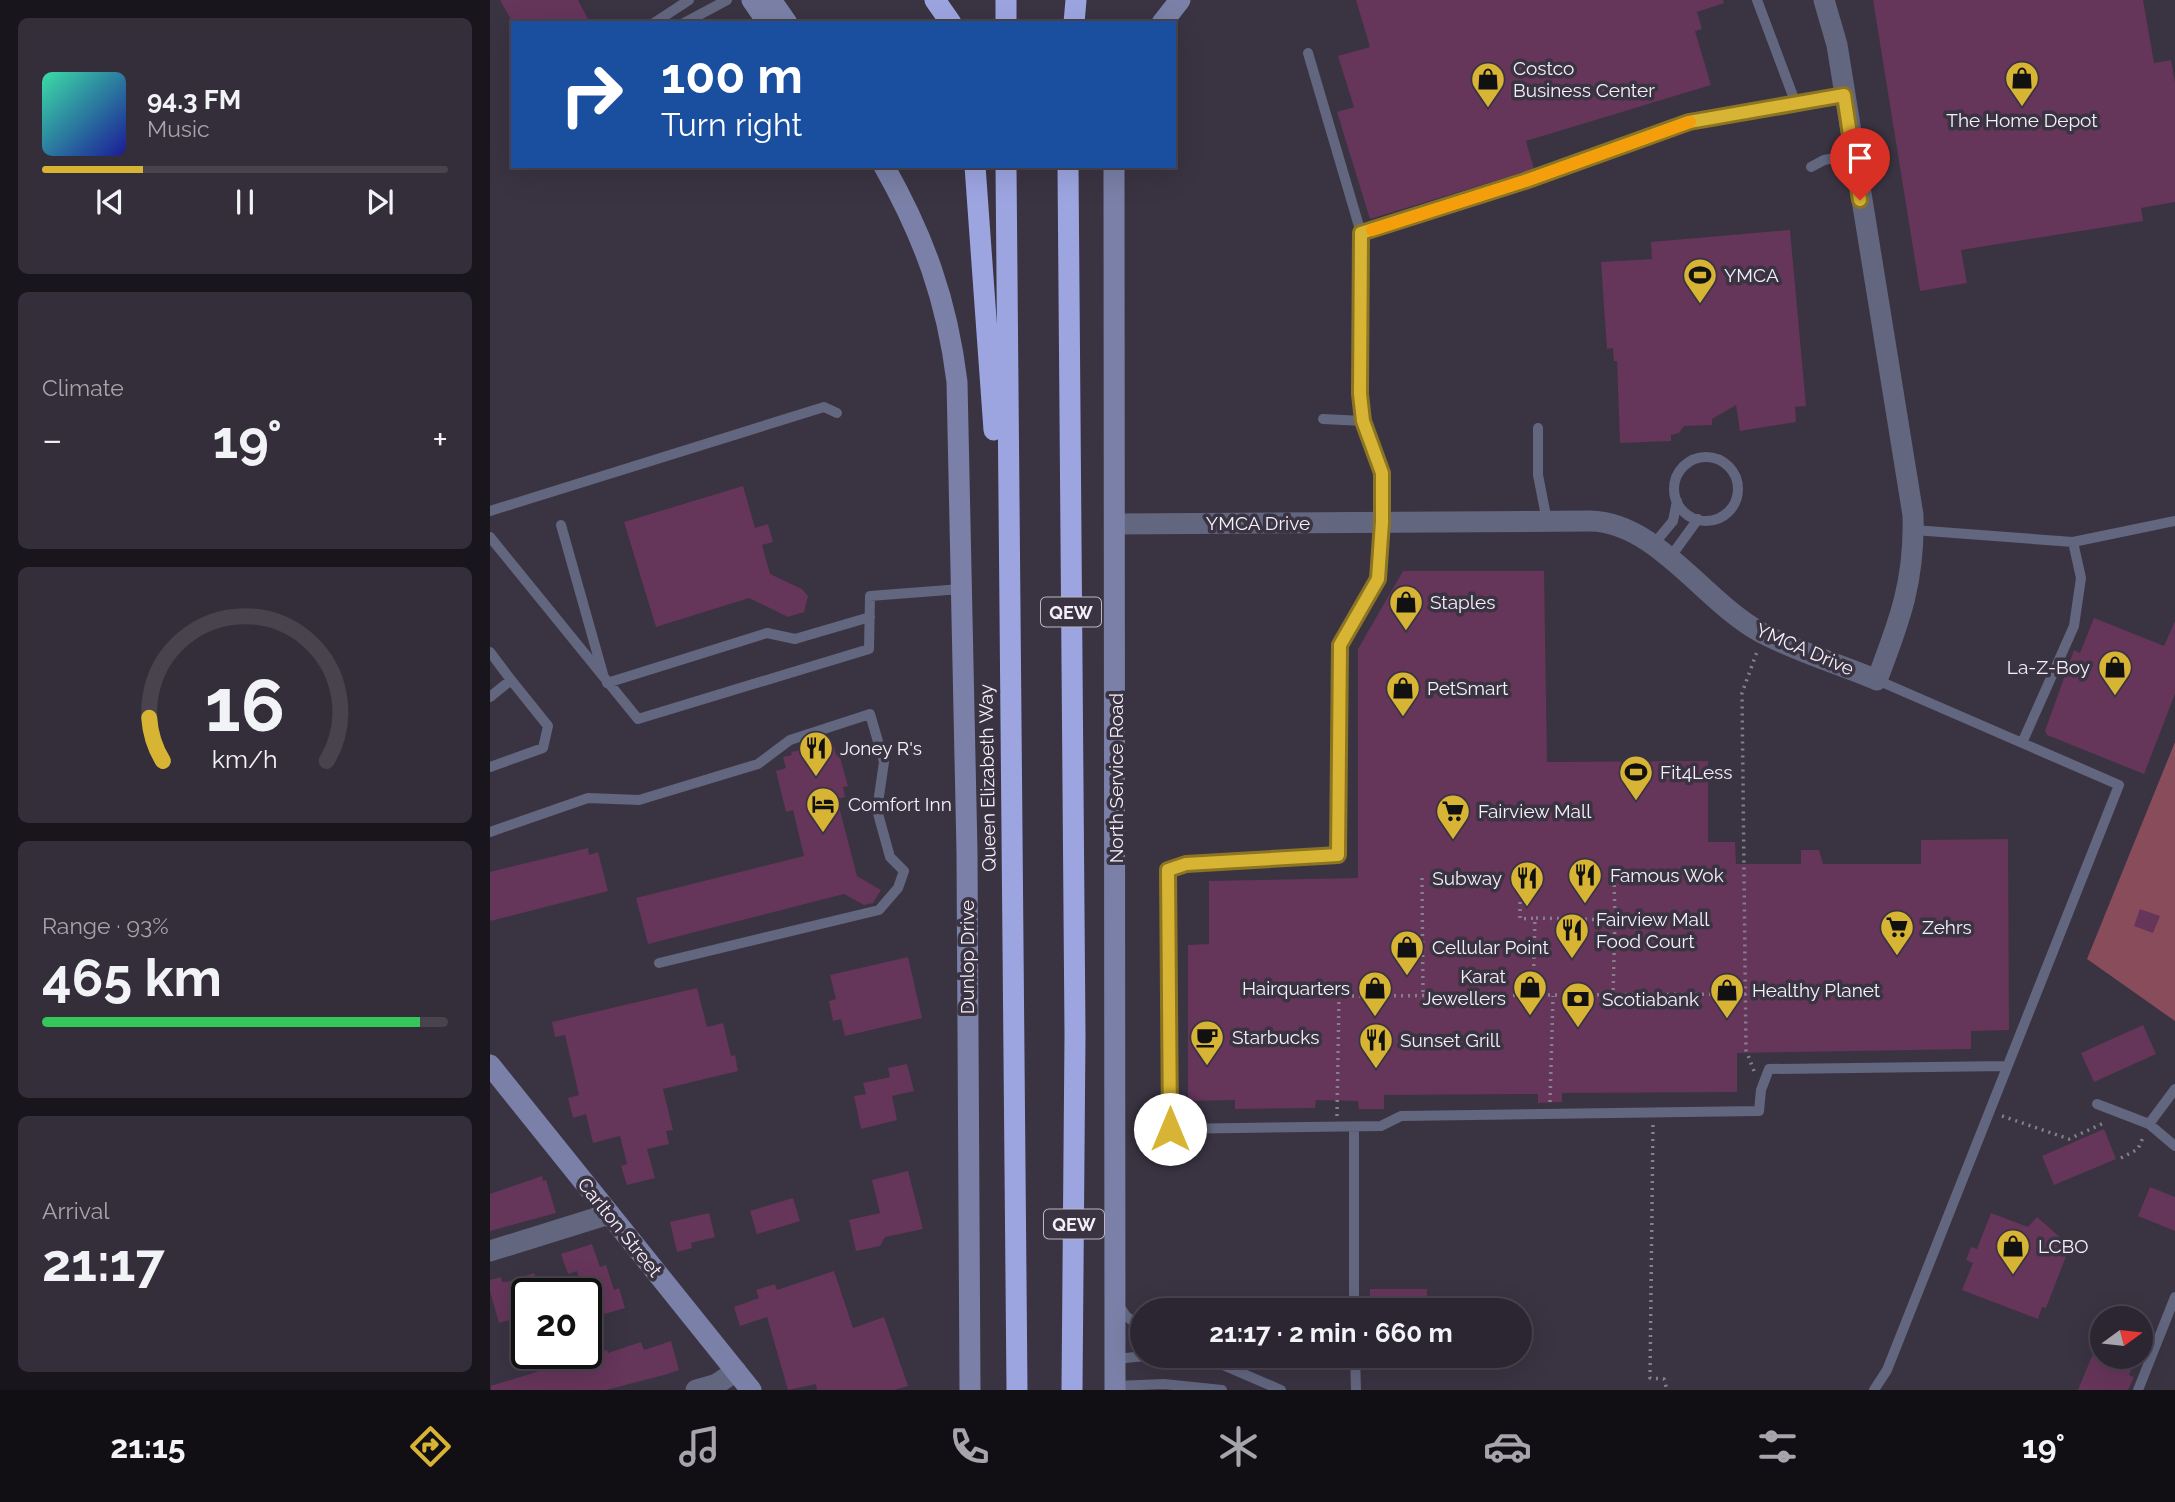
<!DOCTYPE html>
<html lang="en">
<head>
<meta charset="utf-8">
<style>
	:root { --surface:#2c2632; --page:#342e3a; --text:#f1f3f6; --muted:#a6a5ac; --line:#48434d; --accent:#d7b434 }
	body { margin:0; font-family:Raleway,sans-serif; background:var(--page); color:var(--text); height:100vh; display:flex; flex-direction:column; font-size:26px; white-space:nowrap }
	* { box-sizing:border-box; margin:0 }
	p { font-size:23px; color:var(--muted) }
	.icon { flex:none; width:38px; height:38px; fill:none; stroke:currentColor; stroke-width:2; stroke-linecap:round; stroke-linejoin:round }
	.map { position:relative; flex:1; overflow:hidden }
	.details { display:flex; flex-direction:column; gap:18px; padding:18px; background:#18151c; width:490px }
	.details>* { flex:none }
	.top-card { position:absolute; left:21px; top:21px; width:665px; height:147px; border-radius:0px; box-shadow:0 7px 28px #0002,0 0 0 2px var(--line); background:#1a4fa0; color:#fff; overflow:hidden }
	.needle { width:46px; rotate:75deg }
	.tools { position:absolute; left:1600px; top:1306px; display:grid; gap:14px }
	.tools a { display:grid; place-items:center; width:63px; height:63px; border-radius:50%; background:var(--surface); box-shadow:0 7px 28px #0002,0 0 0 2px var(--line); font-size:35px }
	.speed { position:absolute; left:21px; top:1278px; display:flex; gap:14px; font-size:35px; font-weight:700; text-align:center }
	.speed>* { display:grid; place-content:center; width:91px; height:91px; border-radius:50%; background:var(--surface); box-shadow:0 7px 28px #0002,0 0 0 2px var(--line); line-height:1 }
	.speed .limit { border:4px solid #111; border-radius:10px; background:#fff; color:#111 }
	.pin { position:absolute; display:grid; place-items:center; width:60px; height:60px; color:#fff; margin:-72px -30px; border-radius:50% 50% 50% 0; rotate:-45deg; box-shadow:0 0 7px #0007 }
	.pin .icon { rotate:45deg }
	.me { position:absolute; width:77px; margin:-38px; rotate:0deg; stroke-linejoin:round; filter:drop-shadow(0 0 5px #0008) }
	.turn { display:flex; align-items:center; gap:24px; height:147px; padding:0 35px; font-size:32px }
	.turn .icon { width:91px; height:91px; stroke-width:2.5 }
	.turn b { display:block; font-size:49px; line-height:60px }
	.big { font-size:52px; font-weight:700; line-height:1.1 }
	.details .card { flex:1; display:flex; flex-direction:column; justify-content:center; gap:10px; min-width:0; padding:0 24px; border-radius:10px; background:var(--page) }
	.details .dial { align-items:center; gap:0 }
	.dial svg { height:182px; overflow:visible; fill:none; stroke:var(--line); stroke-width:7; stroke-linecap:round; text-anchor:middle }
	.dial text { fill:var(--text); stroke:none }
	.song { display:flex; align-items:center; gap:21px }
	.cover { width:84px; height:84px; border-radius:10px; background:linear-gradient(135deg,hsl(160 70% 55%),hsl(240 70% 35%)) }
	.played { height:7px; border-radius:4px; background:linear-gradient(90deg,var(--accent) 25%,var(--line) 25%) }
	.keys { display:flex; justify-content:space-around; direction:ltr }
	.heat { display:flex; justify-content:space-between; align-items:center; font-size:38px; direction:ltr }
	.charge { height:10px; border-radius:5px; background:linear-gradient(90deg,#34c759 93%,var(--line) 0) }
	.trip { position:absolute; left:640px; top:1298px; width:402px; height:70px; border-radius:35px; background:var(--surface); box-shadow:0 7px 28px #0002,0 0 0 2px var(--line); font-weight:700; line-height:70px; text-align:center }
	.tab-bar { display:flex; height:112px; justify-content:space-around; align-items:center; background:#120f14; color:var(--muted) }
	.tab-bar .icon { width:49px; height:49px }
	.tab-bar .active { color:var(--accent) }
	.tab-bar b { font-size:32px; color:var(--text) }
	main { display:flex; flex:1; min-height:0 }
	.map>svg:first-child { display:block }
</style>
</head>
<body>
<main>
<section class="details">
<div class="card">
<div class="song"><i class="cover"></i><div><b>94.3 FM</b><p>Music</p></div></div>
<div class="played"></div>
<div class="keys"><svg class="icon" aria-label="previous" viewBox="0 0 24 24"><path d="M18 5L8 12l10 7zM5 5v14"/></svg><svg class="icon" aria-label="pause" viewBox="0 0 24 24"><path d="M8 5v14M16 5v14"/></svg><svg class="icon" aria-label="next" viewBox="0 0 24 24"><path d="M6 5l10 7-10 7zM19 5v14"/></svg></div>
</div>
<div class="card"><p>Climate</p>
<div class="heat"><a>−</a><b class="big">19°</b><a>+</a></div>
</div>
<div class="card dial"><svg viewBox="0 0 100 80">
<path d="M14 69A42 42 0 1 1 86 69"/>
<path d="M14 69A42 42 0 0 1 8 50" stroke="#d7b434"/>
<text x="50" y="56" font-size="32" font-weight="700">16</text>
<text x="50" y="72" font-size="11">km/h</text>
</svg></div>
<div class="card"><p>Range · 93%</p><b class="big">465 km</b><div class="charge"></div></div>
<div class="card"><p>Arrival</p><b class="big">21:17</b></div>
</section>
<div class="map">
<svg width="1685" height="1390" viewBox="0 0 1685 1390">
	<rect width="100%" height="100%" fill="#3a3342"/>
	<path fill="#894c5b" d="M1685 742V1021L1597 959Z"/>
	<path fill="#65355a" d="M10 0H88L100 23H23Z
		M866 0H1233L1234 3 1207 12 1212 29 1205 31 1221 85 1036 141 1044 169 880 219 847 112 864 107 848 56 880 47Z
		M1383 0H1653L1664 63 1681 60 1685 82V202L1651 208 1653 221 1471 250 1477 283 1430 291Z
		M1300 230 1316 406 1305 407 1306 422 1250 431 1246 405 1222 419V425L1194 426 1189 433 1181 435V441L1130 443 1127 361H1124L1123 348 1117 349 1111 262 1162 259 1161 242Z
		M253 486 265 528 278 524 283 542 272 545 280 574 312 589 318 596 314 612 298 617 259 598 166 627 134 522Z
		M913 571H1054L1057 762 1218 761V842H1245L1246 864H1311V850H1329L1333 864H1431V840L1518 839 1519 1030 1481 1031V1049L1247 1053V1092L1072 1093V1102L1048 1103V1094L894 1095V1109H869L868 1101 826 1100 825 1108 745 1109V1100L698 1101V945L719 944V881L868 878V649Z
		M1604 618 1674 646 1685 621V694L1654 774 1557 735 1555 731 1584 650 1590 653Z
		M343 744 346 755 349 754 358 786 353 787 355 797 347 799 367 876 391 890 383 903 374 905 354 894 158 944 146 898 314 856 303 810 296 812 286 771 296 768 293 757 302 755 301 752Z
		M98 848 99 855 108 852 118 891 0 921V872Z
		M1650 909 1670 916 1663 933 1644 926Z
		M418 957 432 1018 355 1036 351 1019 343 1021 339 1001 346 999 340 975Z
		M207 988 217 1027 233 1023 241 1056 245 1055 248 1071 173 1089 183 1130 176 1131 179 1144 157 1149 165 1178 137 1185 131 1166 137 1164 130 1136 103 1143 96 1114 83 1118 78 1098 89 1095 75 1035 65 1037 62 1022Z
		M1653 1025 1666 1054 1604 1082 1591 1053Z
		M417 1064 424 1091 402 1096 407 1120 371 1129 364 1096 376 1094 373 1083 400 1077 398 1068Z
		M1614 1129 1626 1159 1564 1185 1552 1156Z
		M418 1171 433 1229 395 1237 390 1246 366 1251 359 1220 390 1213 382 1180Z
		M52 1176 53 1181 56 1180 66 1213 0 1231V1194Z
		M1660 1187 1685 1197V1231L1648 1216Z
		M303 1198 310 1221 267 1234 260 1211Z
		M219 1213 225 1237 201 1243 202 1248 187 1252 180 1222Z
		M1501 1213 1538 1227 1547 1217 1580 1246 1556 1308 1552 1307 1548 1319 1472 1290 1483 1263 1476 1260 1481 1247 1487 1249Z
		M102 1244 110 1267 116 1265 124 1290 129 1288 135 1308 111 1315 108 1305 96 1308V1284L91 1285 87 1271 78 1274 71 1254Z
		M344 1271 363 1328 394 1317 418 1386 405 1390H327L326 1384 298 1390 277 1317 250 1326 244 1307 269 1298 266 1290 285 1284 287 1290Z
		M44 1273 51 1293H37V1303L24 1310 26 1318 9 1323 0 1291V1280L11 1277 12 1282H17Z
		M880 1289H937V1311H880Z
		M181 1341 189 1370 174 1375 116 1390H1V1386L117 1350 118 1353 151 1342 154 1350Z
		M1602 1356H1635L1645 1360 1639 1375 1644 1377 1638 1390H1588Z"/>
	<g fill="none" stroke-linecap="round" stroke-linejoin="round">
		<path stroke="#86808d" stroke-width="3.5" stroke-dasharray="2 5" stroke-linecap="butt" d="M932 878 933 996
			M1124 878 1125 920
			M1030 888V919L1045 918
			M1043 994 1045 918 1125 920 1123 995
			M1264 1071 1256 1050 1252 693 1268 649
			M1060 1102 1063 996
			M847 1116 849 996 1256 994
			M1512 1116 1579 1139 1616 1122
			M1163 1125 1160 1378 1174 1379 1177 1390
			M1631 1158 1648 1149 1654 1135"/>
		<path stroke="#62667f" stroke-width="10" d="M1267 0 1306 104
			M164 23 199 0
			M194 23 237 0
			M818 53 871 233 1035 181 1199 122 1354 95
			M1321 167 1334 160 1363 155
			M871 233 870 394 873 421 892 473V522L888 579 850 645 848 855 696 864 679 870 680 1129 891 1126 911 1116 1269 1111 1271 1090 1279 1069 1517 1066
			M833 419 873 421
			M1048 428V475L1057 521
			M1184 489a32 32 0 1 1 64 0a32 32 0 1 1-64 0Z
			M0 511 334 407 347 413
			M71 525 113 674
			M1424 530 1583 542 1685 521
			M0 537 148 719 379 649 380 596 471 589
			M1163 545 1183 521 1187 501
			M1179 559 1208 519
			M0 652 21 680
			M117 683 277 633 305 639 380 617
			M0 697 21 680 58 726 53 748 0 767
			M1532 743 1584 626 1591 578 1583 542
			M0 832 98 798 149 800 268 764 300 740 380 714 394 762 387 810 400 857 414 871 408 888 389 910 169 963
			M1685 1089 1659 1124 1685 1146
			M1607 1104 1659 1124
			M864 1127V1311
			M628 1304 636 1316 653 1329
			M669 1356 719 1363
			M712 1356 791 1390
			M865 1356 866 1390
			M625 1359 656 1356
			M625 1386 674 1384 732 1390
			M1384 1390 1397 1370 1629 785 1387 680
			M1648 1390 1685 1297"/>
		<path stroke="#62667f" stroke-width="21" d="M626 524 1100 521C1167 522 1215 603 1272 633 1308 652 1349 664 1387 680 1410 620 1425 580 1423 515L1347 45 1334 0
			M0 1251 119 1214
			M206 1390 227 1384 246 1371"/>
		<path stroke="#7a80a7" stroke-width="21" d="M262 0 278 23
			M281 0 297 23
			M672 23 690 0
			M394 166C434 237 457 300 467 382L477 852 480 1390
			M624 166 625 1390
			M0 1065 261 1390"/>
		<path stroke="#9da5e1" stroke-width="21" d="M445 0 461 23
			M516 0V23
			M584 23 586 0
			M485 166 504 430
			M516 166 527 1390
			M578 166 585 1035 582 1390"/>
	</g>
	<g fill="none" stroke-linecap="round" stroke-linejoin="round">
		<g stroke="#8c7522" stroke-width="18">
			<path id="route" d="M680 1129 678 870 696 864 848 855 850 645 888 579 892 522V473L873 421 870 394 871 233 1035 181 1199 122 1354 95 1370 200"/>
		</g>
		<use href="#route" stroke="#d7b434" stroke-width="12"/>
		<path stroke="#f59e0b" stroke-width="12" d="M882 230 1035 181 1200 122"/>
	</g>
	<defs>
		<g id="shop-pin" transform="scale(1.75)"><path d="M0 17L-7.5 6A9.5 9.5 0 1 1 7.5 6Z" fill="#d7b434" stroke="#3a3342"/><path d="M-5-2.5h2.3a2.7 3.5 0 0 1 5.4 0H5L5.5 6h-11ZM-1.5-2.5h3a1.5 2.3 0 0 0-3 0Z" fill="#111"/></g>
		<g id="stadium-pin" transform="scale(1.75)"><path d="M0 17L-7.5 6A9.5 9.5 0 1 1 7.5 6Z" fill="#d7b434" stroke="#3a3342"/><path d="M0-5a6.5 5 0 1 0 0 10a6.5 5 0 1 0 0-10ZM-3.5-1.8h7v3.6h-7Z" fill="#111"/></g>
		<g id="restaurant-pin" transform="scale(1.75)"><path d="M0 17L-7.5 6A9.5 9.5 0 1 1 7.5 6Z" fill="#d7b434" stroke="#3a3342"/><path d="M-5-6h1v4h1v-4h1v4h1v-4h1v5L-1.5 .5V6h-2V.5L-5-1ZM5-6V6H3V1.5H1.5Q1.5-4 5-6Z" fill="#111"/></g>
		<g id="hotel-pin" transform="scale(1.75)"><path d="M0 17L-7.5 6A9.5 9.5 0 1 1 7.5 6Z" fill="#d7b434" stroke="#3a3342"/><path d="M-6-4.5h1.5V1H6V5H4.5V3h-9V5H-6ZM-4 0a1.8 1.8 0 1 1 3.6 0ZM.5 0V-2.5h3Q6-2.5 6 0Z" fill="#111"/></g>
		<g id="supermarket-pin" transform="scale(1.75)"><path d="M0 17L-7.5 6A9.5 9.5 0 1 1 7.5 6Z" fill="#d7b434" stroke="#3a3342"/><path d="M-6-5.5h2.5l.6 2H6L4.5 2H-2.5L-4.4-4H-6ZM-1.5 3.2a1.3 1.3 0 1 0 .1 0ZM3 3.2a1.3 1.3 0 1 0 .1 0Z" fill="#111"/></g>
		<g id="bank-pin" transform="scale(1.75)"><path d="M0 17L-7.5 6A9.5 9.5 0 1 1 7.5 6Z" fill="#d7b434" stroke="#3a3342"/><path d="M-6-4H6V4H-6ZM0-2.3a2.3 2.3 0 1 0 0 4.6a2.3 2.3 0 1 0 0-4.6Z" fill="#111"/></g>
		<g id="cafe-pin" transform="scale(1.75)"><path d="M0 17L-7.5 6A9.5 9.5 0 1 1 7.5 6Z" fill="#d7b434" stroke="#3a3342"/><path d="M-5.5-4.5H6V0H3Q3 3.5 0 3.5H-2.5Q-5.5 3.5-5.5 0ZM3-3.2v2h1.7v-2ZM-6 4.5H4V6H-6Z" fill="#111"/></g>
	</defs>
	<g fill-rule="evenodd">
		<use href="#shop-pin" x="1532" y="78"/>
		<use href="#shop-pin" x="998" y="79"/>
		<use href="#stadium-pin" x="1210" y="275"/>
		<use href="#shop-pin" x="916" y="602"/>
		<use href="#shop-pin" x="1625" y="667"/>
		<use href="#shop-pin" x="913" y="688"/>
		<use href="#restaurant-pin" x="326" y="748"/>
		<use href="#stadium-pin" x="1146" y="772"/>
		<use href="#hotel-pin" x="333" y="804"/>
		<use href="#supermarket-pin" x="963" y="811"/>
		<use href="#restaurant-pin" x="1095" y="875"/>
		<use href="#restaurant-pin" x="1037" y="878"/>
		<use href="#supermarket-pin" x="1407" y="927"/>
		<use href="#restaurant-pin" x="1082" y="930"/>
		<use href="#shop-pin" x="917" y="947"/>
		<use href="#shop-pin" x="1040" y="987"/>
		<use href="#shop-pin" x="885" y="988"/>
		<use href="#shop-pin" x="1237" y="990"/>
		<use href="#bank-pin" x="1088" y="999"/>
		<use href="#cafe-pin" x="717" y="1037"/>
		<use href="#restaurant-pin" x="886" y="1040"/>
		<use href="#shop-pin" x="1523" y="1246"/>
	</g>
	<g text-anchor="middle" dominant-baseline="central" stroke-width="7" stroke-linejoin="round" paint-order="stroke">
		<g fill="#3a3342" stroke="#bcb7c2" stroke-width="2">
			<rect x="551" y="597.5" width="60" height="29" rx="5"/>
			<rect x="554" y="1209.5" width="60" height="29" rx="5"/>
		</g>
		<g font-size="18" font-weight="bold" fill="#f4f0f9">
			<text x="581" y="612">QEW</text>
			<text x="584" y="1224">QEW</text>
		</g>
		<g font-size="19" fill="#f4f0f9" stroke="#3a3342" text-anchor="start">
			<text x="1023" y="68">Costco<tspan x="1023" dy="22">Business Center</tspan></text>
			<text x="1532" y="120" text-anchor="middle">The Home Depot</text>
			<text x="1234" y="275">YMCA</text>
			<text x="940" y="602">Staples</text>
			<text x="1600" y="667" text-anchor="end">La-Z-Boy</text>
			<text x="937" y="688">PetSmart</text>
			<text x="350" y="748">Joney R's</text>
			<text x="1170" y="772">Fit4Less</text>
			<text x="358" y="804">Comfort Inn</text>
			<text x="988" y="811">Fairview Mall</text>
			<text x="1120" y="875">Famous Wok</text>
			<text x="1012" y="878" text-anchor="end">Subway</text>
			<text x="1106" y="919">Fairview Mall<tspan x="1106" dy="22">Food Court</tspan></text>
			<text x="1432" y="927">Zehrs</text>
			<text x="942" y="947">Cellular Point</text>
			<text x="1016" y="976" text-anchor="end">Karat<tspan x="1016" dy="22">Jewellers</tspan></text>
			<text x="860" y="988" text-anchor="end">Hairquarters</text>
			<text x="1262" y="990">Healthy Planet</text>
			<text x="1112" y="999">Scotiabank</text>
			<text x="742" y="1037">Starbucks</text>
			<text x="910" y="1040">Sunset Grill</text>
			<text x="1548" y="1246">LCBO</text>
		</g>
		<g font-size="19" fill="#f4f0f9" stroke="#3a3342">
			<text x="768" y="523">YMCA Drive</text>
			<text transform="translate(1315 649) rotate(23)">YMCA Drive</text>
			<text transform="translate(497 778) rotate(-91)">Queen Elizabeth Way</text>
			<text transform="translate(626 778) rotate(-90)">North Service Road</text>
			<text transform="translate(477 957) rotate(-90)">Dunlop Drive</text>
			<text transform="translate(130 1227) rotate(51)">Carlton Street</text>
		</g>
	</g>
</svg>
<div class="tools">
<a><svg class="needle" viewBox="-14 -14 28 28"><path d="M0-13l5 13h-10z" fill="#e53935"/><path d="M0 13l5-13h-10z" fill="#a6a5ac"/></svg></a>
</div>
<div class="speed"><div class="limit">20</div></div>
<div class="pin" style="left:1370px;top:200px;background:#d93025"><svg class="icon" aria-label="arrive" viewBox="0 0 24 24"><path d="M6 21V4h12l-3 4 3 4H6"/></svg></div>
<svg class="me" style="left:680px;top:1129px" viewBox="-20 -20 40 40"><circle r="19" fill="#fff"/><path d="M0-13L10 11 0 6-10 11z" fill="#d7b434"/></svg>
<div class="trip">21:17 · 2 min · 660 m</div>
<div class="top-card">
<div class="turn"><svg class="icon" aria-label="right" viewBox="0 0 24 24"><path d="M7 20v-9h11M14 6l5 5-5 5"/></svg><div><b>100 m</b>Turn right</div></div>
</div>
</div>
</main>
<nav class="tab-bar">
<b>21:15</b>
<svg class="icon active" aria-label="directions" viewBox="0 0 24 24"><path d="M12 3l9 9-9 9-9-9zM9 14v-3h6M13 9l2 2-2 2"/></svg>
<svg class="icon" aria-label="music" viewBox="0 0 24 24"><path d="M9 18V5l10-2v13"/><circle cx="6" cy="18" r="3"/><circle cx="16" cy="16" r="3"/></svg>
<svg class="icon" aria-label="phone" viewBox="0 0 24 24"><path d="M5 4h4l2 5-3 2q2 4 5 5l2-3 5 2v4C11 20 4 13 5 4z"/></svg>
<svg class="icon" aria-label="climate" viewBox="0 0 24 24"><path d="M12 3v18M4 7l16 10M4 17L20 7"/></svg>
<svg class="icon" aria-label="car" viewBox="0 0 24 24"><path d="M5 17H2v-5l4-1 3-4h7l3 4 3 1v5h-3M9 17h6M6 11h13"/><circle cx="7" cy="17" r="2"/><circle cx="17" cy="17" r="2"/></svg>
<svg class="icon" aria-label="filters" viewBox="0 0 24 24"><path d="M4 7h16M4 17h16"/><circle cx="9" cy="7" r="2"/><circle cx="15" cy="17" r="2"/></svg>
<b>19°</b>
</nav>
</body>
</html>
